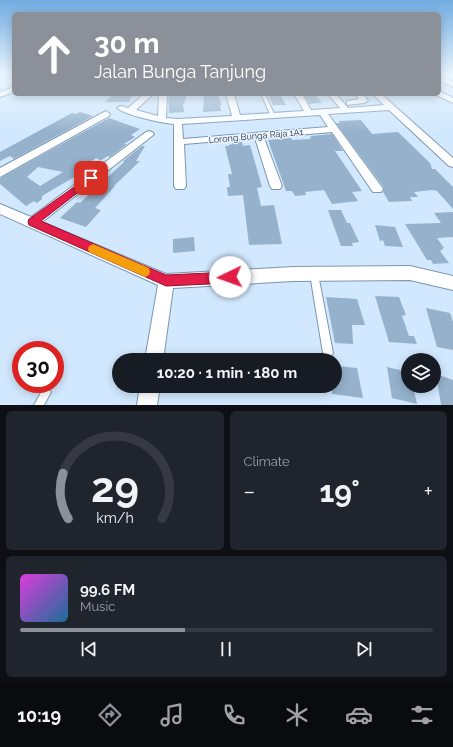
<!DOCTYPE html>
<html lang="en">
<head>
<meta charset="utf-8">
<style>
	:root { --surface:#171b24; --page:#20242c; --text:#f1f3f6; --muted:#9ea1a6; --line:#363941; --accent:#8c9099 }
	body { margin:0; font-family:Raleway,sans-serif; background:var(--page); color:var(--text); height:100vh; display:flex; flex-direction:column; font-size:15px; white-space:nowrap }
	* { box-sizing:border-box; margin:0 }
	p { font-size:13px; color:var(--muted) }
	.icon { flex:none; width:22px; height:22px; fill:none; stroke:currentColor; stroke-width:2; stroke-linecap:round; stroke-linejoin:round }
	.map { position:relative; height:405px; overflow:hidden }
	.details { display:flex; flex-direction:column; gap:6px; padding:6px; background:#0d0f14; flex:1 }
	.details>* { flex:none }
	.top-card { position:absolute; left:12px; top:12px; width:429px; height:84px; border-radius:6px; box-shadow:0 2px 10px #0003; background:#8c9099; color:#fff; overflow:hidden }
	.controls { position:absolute; left:401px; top:353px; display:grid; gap:8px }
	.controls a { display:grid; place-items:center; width:40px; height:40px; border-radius:50%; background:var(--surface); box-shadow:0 2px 10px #0003; font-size:20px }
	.speed { position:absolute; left:12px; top:341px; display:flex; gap:8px; font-size:20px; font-weight:700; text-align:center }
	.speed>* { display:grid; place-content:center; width:52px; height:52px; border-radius:50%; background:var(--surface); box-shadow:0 2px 10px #0003; line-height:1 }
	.speed .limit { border:6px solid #d22; background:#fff; color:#111 }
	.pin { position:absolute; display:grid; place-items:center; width:34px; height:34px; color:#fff; margin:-17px; border-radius:8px; box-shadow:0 2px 6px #0006 }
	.me { position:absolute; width:44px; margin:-22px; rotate:267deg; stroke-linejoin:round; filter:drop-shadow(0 0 3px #0008) }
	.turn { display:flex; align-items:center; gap:14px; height:84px; padding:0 16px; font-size:18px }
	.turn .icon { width:52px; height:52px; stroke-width:2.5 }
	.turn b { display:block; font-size:28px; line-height:34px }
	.big { font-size:30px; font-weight:700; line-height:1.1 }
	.details .widget { flex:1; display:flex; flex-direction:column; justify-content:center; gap:6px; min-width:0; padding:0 14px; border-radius:6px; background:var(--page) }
	.details .dial { align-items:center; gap:0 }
	.dial svg { height:104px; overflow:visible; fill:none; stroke:var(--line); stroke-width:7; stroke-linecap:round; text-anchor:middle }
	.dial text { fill:var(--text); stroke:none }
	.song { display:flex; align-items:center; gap:12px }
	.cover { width:48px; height:48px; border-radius:6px; background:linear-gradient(135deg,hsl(300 70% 55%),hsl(200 70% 35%)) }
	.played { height:4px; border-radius:2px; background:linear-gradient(90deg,var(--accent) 40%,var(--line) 40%) }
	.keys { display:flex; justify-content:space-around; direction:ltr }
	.heat { display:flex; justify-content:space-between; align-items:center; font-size:22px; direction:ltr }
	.details .tiles { flex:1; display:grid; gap:6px; grid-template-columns:1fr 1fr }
	.widget:last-child { grid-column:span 2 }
	.trip { position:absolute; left:112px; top:353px; width:230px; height:40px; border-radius:20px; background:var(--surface); box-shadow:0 2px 10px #0003; font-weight:700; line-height:40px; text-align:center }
	.dock { display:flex; height:64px; justify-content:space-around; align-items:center; background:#090b0e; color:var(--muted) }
	.dock .icon { width:28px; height:28px }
	.dock .current { color:var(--accent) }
	.dock b { font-size:18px; color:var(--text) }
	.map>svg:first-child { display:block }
</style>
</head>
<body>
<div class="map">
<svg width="453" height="405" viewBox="0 0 453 405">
	<rect width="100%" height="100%" fill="#d1e8fe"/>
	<path fill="#95b1cb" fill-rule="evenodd" d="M113 94H133L129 102H105Z
		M168 94H187L184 104H183L184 112 169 113Z
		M204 94H217L222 105H220L221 111 203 112Z
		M268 94H280L286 105H273Z
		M304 94H315L322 103 309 104Z
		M80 112 93 116 14 159 10 156 0 161V152L72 113 76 114Z
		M109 118 140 129 131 135 135 137 124 144H127L110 157 108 156 101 160 96 158 73 174 76 176 42 196V199L37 203 34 201 26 206 0 184V178ZM38 167 63 172 40 186 27 177Z
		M361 120 372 134 398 132 400 134 430 163 432 169H435L453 187V209L437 191 432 190 414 192 418 197H410L412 201 389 202 383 192 384 188 382 185 336 123H340L339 121Z
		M332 134 343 151H335L362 191 352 192 358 201 332 204 324 190 305 192 306 195 295 196 292 191H286L268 140 291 138 292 140 310 139 311 136Z
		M242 142 243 146 250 145 262 187 257 188 261 206 274 205 282 244 249 245 243 195 228 196 227 187H230L228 174H232L225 146H229V145L233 144 232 143Z
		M142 146H145L136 161H140L114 186H115L95 208 101 210 86 227 60 218 77 202 80 203 124 162 123 161Z
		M328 210H341L347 223H350L359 242 352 243 353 246H341Z
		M453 212V237L437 238 444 248 440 251 449 263 433 264 431 260H427L405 224 441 223 434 213Z
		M375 225 395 227 403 247 385 246 383 240 380 241Z
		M194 237 195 251 173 253V239Z
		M375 296 399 297 406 315 402 316 409 336H414L417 344 389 342Z
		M326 297 357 299 365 325H352L353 344 335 343Z
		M426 308 450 313 453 322V350L437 347Z
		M335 366 357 368 363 398 332 394 331 386H335Z
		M387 367 408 372V386H413L417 404 392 398Z
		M436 374 453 380V405H441Z"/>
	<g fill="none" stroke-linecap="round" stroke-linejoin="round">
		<g stroke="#7b97af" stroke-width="2">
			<path id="lane" d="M261 94H265L275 116V117L271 116Z
				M314 271 317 272 318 274 333 353 331 356 328 358 325 356 323 353 310 274 311 272Z
				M46 387 49 389 51 392 44 405H34L43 389Z"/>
		</g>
		<g stroke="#7b97af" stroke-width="2">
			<path id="street" d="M439 75 453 82V87L439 80Z
				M14 87V92L0 97V92Z
				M439 91 453 98V103L436 95 439 94Z
				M144 94H153L136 110 158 116 159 94H167L166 118 178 119 232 116 226 94H234L240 115 304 111 294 94H302L311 110 340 108 328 94H336L348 108 384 105 373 94H381L453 158V167L449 166 389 110 328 114 381 186 383 189 381 192H373L332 132 264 138 282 186 280 189H272L270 186 255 138 184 144 186 186 184 189H176L174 186V124C161 123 125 115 117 108L121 106 128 108ZM320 115 328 127 183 139 182 124Z
				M355 94H363L368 101 364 103 347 105V101L359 99Z
				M106 111 110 114 109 116 0 177V168Z
				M149 131 152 132 154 134 152 136 42 222 166 274 293 267 410 266 453 276V290L410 280 293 281 173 288 163 360H145L158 285 0 214V204L31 217 146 132Z
				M140 386H160L157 405H137Z"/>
		</g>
		<use href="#lane" fill="#fff" fill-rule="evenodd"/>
		<use href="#street" fill="#fff" fill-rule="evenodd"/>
	</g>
	<linearGradient id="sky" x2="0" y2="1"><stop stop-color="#71ace1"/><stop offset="0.57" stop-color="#eaf5ff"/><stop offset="1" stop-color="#eaf5ff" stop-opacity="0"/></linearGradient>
	<rect width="453" height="132" fill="url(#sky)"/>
	<path fill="#e11d48" stroke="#92132f" d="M91 175 95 178 94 180 41 221 166 275 230 272 234 274 235 277 234 281 230 283 166 286 29 225 28 222 29 219Z"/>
	<path fill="#f59e0b" d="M93 244 149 268 150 272 149 275 145 277 141 275 89 252 88 249 89 246Z"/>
	<g text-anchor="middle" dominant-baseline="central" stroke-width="3" stroke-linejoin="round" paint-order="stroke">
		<g font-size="9" fill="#27323c" stroke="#e8f4ff">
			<text transform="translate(256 136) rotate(-5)">Lorong Bunga Raja 1A1</text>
		</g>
	</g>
</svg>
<div class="controls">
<a><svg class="icon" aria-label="layers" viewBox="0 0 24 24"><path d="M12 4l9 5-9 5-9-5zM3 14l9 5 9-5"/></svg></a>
</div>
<div class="speed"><div class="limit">30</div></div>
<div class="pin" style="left:91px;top:178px;background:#d93025"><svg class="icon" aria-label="arrive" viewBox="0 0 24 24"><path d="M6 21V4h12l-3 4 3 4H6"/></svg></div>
<svg class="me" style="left:230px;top:277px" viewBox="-20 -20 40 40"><circle r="19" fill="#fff"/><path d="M0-13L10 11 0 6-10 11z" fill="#e11d48"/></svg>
<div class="trip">10:20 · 1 min · 180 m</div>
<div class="top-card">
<div class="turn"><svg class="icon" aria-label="ahead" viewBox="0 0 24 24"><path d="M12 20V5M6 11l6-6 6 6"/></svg><div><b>30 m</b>Jalan Bunga Tanjung</div></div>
</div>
</div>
<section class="details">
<div class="tiles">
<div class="widget dial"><svg viewBox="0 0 100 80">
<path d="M14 69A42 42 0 1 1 86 69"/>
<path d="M14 69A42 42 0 0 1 10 34" stroke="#8c9099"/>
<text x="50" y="56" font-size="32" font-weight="700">29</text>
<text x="50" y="72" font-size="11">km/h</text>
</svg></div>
<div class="widget"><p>Climate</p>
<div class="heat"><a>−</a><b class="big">19°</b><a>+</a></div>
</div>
<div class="widget">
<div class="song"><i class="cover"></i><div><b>99.6 FM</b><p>Music</p></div></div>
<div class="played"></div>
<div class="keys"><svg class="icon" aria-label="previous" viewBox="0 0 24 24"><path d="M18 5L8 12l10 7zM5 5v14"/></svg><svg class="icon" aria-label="pause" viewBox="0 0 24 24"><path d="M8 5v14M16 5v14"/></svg><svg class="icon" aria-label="next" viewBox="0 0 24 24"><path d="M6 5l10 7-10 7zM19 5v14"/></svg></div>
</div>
</div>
</section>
<nav class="dock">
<b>10:19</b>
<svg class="icon current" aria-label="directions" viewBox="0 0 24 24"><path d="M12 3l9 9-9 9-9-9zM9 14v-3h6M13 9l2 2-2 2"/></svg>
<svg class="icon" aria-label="music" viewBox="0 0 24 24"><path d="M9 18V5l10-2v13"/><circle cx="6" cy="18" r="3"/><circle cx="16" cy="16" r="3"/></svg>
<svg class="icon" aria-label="phone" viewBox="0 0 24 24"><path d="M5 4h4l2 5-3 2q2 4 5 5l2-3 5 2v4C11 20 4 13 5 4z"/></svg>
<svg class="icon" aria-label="climate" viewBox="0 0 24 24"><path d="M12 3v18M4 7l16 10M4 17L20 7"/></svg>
<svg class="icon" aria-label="car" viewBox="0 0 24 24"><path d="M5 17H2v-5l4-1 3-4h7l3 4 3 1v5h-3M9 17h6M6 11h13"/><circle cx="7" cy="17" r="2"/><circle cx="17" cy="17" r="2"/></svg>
<svg class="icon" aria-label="filters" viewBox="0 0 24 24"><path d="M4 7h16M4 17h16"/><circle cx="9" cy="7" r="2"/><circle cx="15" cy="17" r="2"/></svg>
</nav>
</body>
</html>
